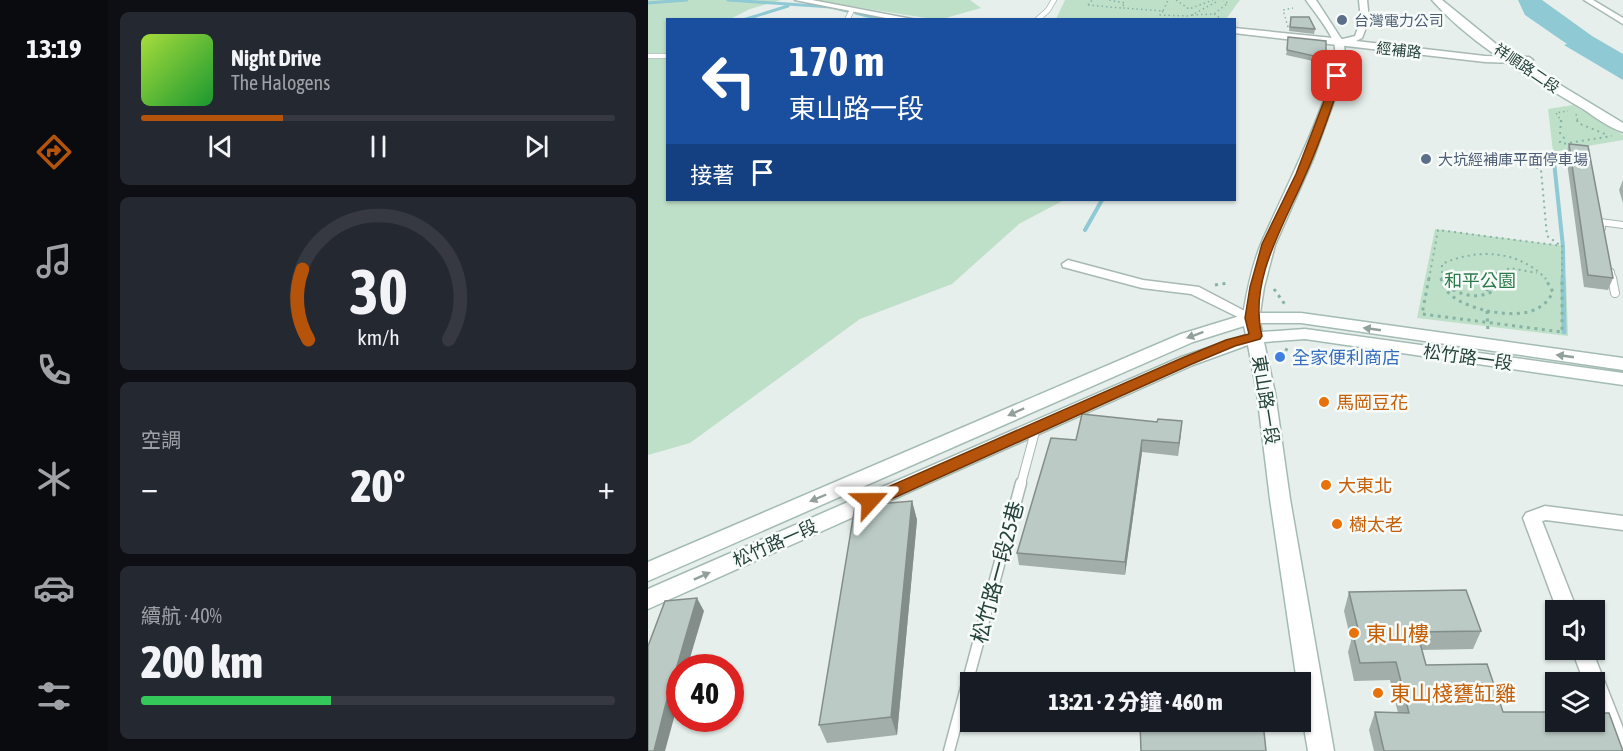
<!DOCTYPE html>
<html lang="zh-TW">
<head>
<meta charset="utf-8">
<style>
	:root { --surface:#171b24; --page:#242831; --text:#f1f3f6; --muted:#9ea1a6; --line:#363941; --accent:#b45309 }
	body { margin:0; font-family:"Asap Condensed","Noto Sans TC",sans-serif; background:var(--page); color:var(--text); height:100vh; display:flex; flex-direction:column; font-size:22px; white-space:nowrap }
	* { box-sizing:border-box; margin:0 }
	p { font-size:20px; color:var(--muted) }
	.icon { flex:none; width:33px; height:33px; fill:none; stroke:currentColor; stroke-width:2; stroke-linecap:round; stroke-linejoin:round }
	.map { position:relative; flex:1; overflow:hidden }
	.sheet { display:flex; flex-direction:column; gap:12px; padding:12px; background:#0d0f14; width:540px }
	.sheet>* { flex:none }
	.banner { position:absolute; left:18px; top:18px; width:570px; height:183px; border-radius:0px; box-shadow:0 2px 4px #0004; background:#1a4fa0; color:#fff; overflow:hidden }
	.fabs { position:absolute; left:897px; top:600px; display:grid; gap:12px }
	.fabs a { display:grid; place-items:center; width:60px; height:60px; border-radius:0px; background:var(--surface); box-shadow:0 2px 4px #0004; font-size:30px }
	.speed { position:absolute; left:18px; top:654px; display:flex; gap:12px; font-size:30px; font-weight:700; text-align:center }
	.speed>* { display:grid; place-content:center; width:78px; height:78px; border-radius:50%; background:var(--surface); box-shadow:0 2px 4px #0004; line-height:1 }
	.speed .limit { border:9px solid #d22; background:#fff; color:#111 }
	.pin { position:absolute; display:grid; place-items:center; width:51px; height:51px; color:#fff; margin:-26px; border-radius:12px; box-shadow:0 3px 9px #0006 }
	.me { position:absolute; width:66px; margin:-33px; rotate:66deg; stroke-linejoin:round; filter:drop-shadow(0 0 4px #0008) }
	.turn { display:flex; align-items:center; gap:21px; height:126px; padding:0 24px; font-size:27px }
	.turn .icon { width:78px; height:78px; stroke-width:2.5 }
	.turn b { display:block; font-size:42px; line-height:51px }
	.then { display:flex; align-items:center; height:57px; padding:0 24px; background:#0003; gap:12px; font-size:22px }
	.big { font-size:45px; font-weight:800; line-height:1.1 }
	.sheet .card { flex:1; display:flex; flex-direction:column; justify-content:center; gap:9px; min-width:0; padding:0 21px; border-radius:9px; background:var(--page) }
	.sheet .dial { align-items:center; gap:0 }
	.dial svg { height:156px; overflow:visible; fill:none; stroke:var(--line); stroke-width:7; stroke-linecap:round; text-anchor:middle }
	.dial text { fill:var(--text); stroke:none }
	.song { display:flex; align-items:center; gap:18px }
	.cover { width:72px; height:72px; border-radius:9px; background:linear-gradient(135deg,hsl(80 70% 55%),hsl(130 70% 35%)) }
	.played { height:6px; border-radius:3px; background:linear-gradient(90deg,var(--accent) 30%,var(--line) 30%) }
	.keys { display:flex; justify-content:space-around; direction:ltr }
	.heat { display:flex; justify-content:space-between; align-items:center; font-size:33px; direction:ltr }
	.charge { height:9px; border-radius:4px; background:linear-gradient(90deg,#34c759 40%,var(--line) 0) }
	.trip { position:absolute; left:312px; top:672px; width:351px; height:60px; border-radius:0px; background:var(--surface); box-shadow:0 2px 4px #0004; font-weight:800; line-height:60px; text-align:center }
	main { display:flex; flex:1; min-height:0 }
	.dock { display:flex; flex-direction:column; width:108px; justify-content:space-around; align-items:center; background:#090b0e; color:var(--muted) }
	.dock .icon { width:42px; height:42px }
	.dock .selected { color:var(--accent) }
	.dock b { font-size:27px; color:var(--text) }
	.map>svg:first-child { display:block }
</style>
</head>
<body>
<main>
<nav class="dock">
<b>13:19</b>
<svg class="icon selected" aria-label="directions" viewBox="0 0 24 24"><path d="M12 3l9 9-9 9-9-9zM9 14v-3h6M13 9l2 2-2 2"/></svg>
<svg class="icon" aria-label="music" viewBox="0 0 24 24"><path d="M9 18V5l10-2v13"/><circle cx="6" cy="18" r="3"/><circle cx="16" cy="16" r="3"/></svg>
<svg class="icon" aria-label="phone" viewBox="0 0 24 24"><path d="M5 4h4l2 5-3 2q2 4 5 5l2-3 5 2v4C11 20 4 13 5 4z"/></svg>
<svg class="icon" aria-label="climate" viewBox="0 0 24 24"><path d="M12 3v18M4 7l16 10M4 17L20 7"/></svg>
<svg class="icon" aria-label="car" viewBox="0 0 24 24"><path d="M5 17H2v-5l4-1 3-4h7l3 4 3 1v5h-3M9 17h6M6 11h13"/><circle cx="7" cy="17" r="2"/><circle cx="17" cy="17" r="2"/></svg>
<svg class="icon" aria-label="filters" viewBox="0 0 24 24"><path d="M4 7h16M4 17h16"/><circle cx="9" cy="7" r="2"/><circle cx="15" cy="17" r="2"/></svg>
</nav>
<section class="sheet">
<div class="card">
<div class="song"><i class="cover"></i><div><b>Night Drive</b><p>The Halogens</p></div></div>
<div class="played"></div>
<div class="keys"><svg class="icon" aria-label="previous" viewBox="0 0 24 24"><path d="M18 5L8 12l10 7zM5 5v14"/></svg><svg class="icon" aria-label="pause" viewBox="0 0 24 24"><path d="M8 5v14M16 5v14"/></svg><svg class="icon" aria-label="next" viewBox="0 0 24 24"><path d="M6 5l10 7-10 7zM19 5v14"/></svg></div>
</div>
<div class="card dial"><svg viewBox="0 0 100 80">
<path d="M14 69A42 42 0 1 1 86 69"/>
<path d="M14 69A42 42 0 0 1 11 33" stroke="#b45309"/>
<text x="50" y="56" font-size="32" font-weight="700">30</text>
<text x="50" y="72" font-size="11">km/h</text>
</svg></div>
<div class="card"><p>空調</p>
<div class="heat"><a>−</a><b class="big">20°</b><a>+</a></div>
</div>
<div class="card"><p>續航 · 40%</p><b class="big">200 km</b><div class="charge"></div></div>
</section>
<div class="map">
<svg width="975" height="751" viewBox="0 0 975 751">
	<rect width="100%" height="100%" fill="#e6efeb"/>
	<path fill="#bfe0c8" d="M0 0H133L102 9 82 19 20 20V200H416L371 224 304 284 212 319 42 443 0 455Z
		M161 0H322L333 8 294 19H285Z
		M417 0H592L578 19H408Z
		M925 105 975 135V140L905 152 900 109Z
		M787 229 917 246 920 336 769 318Z"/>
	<path fill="#8ec9d4" d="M870 0H894L944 36 975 54V80L916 45 919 44 877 15Z"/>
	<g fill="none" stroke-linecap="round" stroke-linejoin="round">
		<path stroke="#8ec9d4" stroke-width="3" d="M80 0 183 7 199 11
			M0 3 39 0
			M208 13 234 20
			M95 20 140 6"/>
		<path stroke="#8ec9d4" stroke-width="4" d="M905 152 915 247V279
			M437 230 454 200"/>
		<path stroke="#8ec9d4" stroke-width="5" d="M915 278 916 332"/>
		<g stroke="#a8b8b2" stroke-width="6">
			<path id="lane-far3" d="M199 20 203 12
				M389 20 400 10 406 0
				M0 56H20"/>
		</g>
		<g stroke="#a8b8b2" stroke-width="8">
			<path id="lane-far2" d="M954 228 952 222 975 225
				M963 272 964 279"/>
		</g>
		<g stroke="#a8b8b2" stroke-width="10">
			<path id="lane-far1" d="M964 278 967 293
				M373 484 388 428"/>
		</g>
		<g stroke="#a8b8b2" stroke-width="13">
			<path id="lane" d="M301 751 373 483"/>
		</g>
		<g stroke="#a8b8b2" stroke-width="3">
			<path id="street" d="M147 0H164L269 20H248Z
				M711 0H719L721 20 714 38 708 41 837 56 881 57 885 60 870 63 837 62 586 33V28L695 39 707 36 713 20Z
				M936 0H945L975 18V24Z
				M420 260 495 280 551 287 610 318 603 322 598 321 543 294 494 288 415 267 414 264Z
				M897 506 975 516V530L898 520 894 521 929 610H909L875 518 878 513Z
				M924 650H944L975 728V751H962L946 710V682H936Z"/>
		</g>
		<g stroke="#a4bbb3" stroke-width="3">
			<path id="secondary" d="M658 0H668L696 43 697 57 695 76 665 159 627 245 616 287 612 313H653L975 358V370L653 323H612L614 332 657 329 975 373V385L657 339 616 342 627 393 642 499 686 751H660L652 704V682H649L622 499 609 393 600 345 545 365 0 609V589L533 357 598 335 596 326 545 342 0 581V562L533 334 595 315C599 291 604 266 613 244 628 208 697 75 686 43 680 28 667 13 658 0Z
				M784 0H794L858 52 975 123V132C961 128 947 117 935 109 883 78 824 46 784 0Z"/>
		</g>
		<path stroke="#86b3a5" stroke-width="1.5" stroke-dasharray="1.5 3" stroke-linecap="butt" d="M528 0 541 9 565 0
			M440 5 473 8 477 3 461 0
			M440 5 444 0
			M475 8 515 11 520 0
			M515 11 512 15 542 16 570 1
			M566 14 575 20
			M544 15 566 14 580 3 575 1
			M640 27 635 10 645 8
			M928 114 930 122
			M914 122 908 113 920 111"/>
		<path stroke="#86b3a5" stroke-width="2" stroke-dasharray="2 4" stroke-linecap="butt" d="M913 120 912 133 916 138 912 142 914 144 964 136
			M929 120 930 123 957 134
			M878 161 893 170 899 236 912 245
			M781 279 790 230 914 246V279
			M794 279V264C829 248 871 250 898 279
			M846 279 847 274 862 268 889 273"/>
		<path stroke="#86b3a5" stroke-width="3" stroke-dasharray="3 4.5" stroke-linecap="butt" d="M781 278 774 314 914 332V278
			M793 278C797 299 821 306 839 311
			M567 285 580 283
			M798 286C814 295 828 300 845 291L847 278
			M626 289 638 306
			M838 289 844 292
			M839 311C864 315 892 318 905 292L897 278
			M839 311 840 332
			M635 358 639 348"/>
		<use href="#lane-far3" stroke="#fff" stroke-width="4.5"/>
		<use href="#lane-far2" stroke="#fff" stroke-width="6"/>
		<use href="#lane-far1" stroke="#fff" stroke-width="8"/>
		<use href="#lane" stroke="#fff" stroke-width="10"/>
		<use href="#street" fill="#fff" fill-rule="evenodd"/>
		<use href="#secondary" fill="#fff" fill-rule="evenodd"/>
	</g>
	<path fill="#a1aea9" d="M643 17 667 29 666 34 641 31Z
		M639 50 677 58 674 63 638 55Z
		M921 144 965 278 960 290 936 287 918 155Z
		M975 180V203L971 190Z
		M534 421 530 456 494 452 477 575 371 565 369 553 428 440 509 422Z
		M264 501 269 520 249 735 179 743 171 725Z
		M701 592 833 631 825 649 774 650 778 665 855 712 975 751H726L721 730 727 712 750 713 742 680 706 681 700 652 703 641 696 611Z"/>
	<path fill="#838d89" d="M534 421 533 434 530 456 531 443Z
		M494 440V452L477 575V562Z
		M264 501 269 520 249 735 243 717Z
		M49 598 56 611 39 668H32V696L17 751H6L17 707Z"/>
	<path fill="#bbcac4" stroke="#838d89" stroke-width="1.5" d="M643 17H661L667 29 642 27Z
		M640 37 678 41V53L675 58 639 50Z
		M921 144 940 146 965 278 940 275Z
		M434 414 509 422 510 419 534 421 531 443 494 440 477 562 369 553 403 438 428 440Z
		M264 501 243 717 171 725 207 506Z
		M818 590 833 631 769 632 778 665 839 664 855 712H908V722H946V713H961L975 751H736L727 712 761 713 748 662 712 663 705 634 711 633 701 592Z
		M49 598 17 707 6 751H0V646L17 601Z
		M609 677 610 682H492L491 679Z
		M492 722H615L618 751H493Z"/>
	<defs><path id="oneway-solid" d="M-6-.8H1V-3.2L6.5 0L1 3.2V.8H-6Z" transform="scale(1.5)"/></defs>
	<g fill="#92a09c">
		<use href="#oneway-solid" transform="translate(724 329) rotate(-172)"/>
		<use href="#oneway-solid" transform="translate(547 335) rotate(160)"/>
		<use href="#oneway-solid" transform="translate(917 356) rotate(-172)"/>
		<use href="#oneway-solid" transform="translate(368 412) rotate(156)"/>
		<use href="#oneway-solid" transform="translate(170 498) rotate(157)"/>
		<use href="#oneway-solid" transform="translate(54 576) rotate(-24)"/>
	</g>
	<path fill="#b45309" stroke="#753606" stroke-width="1.5" d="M686 75 694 76C683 110 672 143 657 176 636 225 600 281 614 336L612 339 587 346 544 364 228 506H217L214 501 217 497 534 358 578 340 601 334 597 318 602 287 614 244 648 174Z"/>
	<g fill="#5c6f8a" stroke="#f7fbf9" stroke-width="2">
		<circle cx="694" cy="20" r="6"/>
		<circle cx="778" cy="159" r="6"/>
	</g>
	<circle fill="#3f7fe0" stroke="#f7fbf9" stroke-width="2" cx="632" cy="357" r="6"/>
	<g fill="#e8710a" stroke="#f7fbf9" stroke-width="2">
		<circle cx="676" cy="402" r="6"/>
		<circle cx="678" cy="485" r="6"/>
		<circle cx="689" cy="524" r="6"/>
		<circle cx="706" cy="633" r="6"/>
		<circle cx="730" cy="693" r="6"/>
	</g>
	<g text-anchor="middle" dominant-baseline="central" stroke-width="5" stroke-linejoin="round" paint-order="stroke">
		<g font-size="15" fill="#4e5e75" stroke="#f7fbf9" text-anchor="start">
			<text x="706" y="20">台灣電力公司</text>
			<text x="790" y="159">大坑經補庫平面停車場</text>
		</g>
		<g font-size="15" fill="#24423a" stroke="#f7fbf9">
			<text transform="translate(751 50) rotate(6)">經補路</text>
			<text transform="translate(879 68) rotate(34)">祥順路二段</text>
		</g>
		<g font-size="18" fill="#2d7a4b" stroke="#f7fbf9">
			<text x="832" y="280">和平公園</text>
		</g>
		<g font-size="18" fill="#366cbe" stroke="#f7fbf9" text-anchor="start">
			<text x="644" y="357">全家便利商店</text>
		</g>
		<g font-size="18" fill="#24423a" stroke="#f7fbf9">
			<text transform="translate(820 357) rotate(8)">松竹路一段</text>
			<text transform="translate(618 400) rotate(81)">東山路一段</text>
			<text transform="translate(127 543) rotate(-24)">松竹路一段</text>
		</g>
		<g font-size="18" fill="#c56008" stroke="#f7fbf9" text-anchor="start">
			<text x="688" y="402">馬岡豆花</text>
			<text x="690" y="485">大東北</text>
			<text x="701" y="524">樹太老</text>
		</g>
		<g font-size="21" fill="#24423a" stroke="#f7fbf9">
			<text transform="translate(349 572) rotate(-75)">松竹路一段25巷</text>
		</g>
		<g font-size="21" fill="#c56008" stroke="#f7fbf9" text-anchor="start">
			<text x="718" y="633">東山樓</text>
			<text x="742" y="693">東山棧甕缸雞</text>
		</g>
	</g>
</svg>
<div class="fabs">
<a><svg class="icon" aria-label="sound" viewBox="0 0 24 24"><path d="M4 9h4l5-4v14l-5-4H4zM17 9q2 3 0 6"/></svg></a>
<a><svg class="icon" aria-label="layers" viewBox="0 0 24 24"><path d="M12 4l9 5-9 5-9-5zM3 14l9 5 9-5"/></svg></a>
</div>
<div class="speed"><div class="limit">40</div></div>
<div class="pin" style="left:689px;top:76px;background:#d93025"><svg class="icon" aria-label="arrive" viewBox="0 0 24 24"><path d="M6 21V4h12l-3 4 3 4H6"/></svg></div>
<svg class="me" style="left:222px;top:501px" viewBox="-20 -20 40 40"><path d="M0-17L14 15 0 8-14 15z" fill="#b45309" stroke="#fff" stroke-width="4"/></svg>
<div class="trip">13:21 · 2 分鐘 · 460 m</div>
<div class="banner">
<div class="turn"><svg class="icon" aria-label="left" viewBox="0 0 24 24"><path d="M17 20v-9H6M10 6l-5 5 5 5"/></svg><div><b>170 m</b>東山路一段</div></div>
<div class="then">接著<svg class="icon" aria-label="arrive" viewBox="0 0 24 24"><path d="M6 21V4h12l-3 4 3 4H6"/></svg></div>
</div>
</div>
</main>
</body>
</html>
